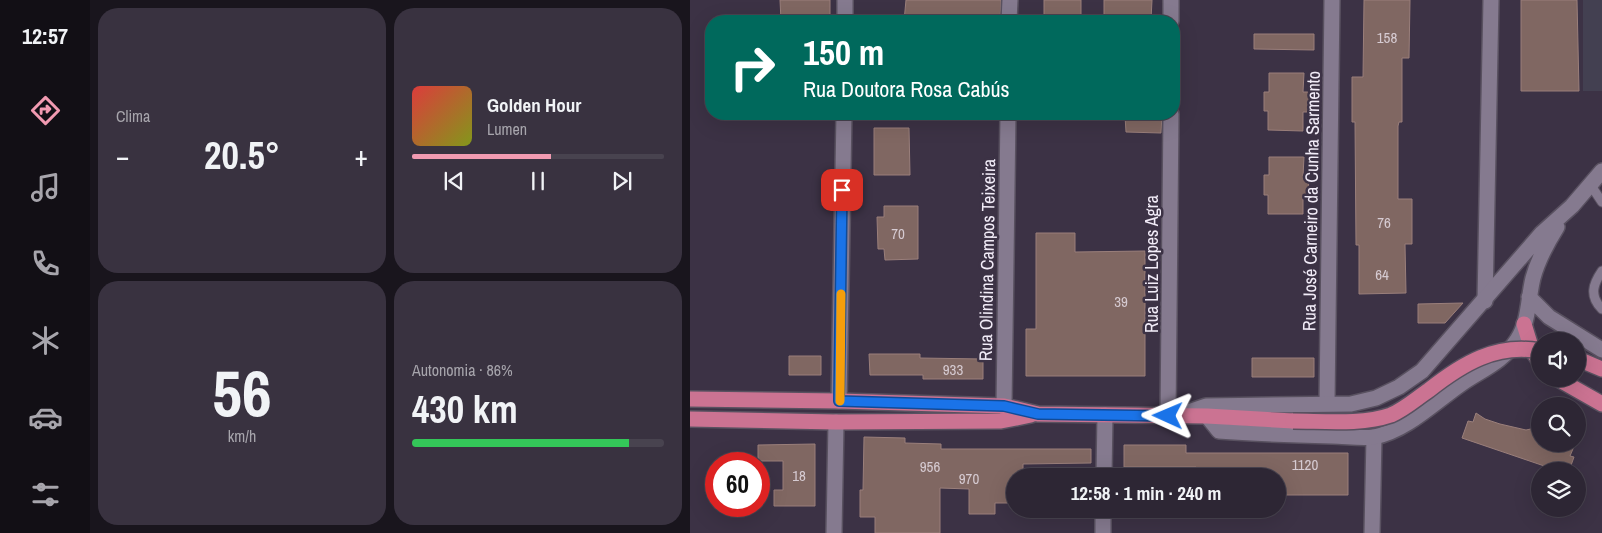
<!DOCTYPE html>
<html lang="pt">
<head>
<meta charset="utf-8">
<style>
	:root { --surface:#2d2634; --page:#393240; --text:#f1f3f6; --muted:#a7a5ac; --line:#48434f; --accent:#f19ab1 }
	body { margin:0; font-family:"Archivo Narrow",sans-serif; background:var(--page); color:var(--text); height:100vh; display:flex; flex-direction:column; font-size:19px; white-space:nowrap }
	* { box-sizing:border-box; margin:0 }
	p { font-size:16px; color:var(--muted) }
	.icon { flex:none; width:28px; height:28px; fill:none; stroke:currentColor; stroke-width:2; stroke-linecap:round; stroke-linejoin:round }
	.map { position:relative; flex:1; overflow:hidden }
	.panel { display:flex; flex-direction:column; gap:8px; padding:8px; background:#19151d; width:600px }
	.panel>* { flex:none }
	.guide { position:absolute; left:15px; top:15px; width:475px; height:105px; border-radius:20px; box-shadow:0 5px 20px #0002,0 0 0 1px var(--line); background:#00695c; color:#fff; overflow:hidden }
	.controls { position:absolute; left:841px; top:332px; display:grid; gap:10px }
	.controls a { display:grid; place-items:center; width:55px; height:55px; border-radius:50%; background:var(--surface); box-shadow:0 5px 20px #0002,0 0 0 1px var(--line); font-size:25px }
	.speed { position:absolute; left:15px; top:452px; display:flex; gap:10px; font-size:25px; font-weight:700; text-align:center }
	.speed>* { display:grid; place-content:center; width:65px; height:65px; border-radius:50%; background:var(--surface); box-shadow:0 5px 20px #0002,0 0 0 1px var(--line); line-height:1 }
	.speed .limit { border:8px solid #d22; background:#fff; color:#111 }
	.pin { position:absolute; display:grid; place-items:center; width:42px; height:42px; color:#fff; margin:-21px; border-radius:10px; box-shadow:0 2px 8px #0006 }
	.me { position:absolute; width:55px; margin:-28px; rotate:271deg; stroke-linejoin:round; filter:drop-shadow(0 0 4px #0008) }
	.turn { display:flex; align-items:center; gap:18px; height:105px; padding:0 15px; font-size:22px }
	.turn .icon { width:65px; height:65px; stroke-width:2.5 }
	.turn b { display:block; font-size:35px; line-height:42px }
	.big { font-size:38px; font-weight:700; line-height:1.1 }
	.panel .widget { flex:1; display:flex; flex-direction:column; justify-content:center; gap:8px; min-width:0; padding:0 18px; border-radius:20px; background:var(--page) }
	.panel .dial { align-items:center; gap:0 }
	.dial b { font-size:65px; line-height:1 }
	.song { display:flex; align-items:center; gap:15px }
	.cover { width:60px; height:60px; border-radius:8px; background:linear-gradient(135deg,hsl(0 70% 55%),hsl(70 70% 35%)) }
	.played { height:5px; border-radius:2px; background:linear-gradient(90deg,var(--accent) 55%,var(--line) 55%) }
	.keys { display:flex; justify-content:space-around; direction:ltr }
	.heat { display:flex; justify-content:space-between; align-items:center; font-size:28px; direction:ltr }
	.charge { height:8px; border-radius:4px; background:linear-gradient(90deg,#34c759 86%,var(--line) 0) }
	.panel .tiles { flex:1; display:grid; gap:8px; grid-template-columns:repeat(2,1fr) }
	.trip { position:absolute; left:316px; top:468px; width:280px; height:50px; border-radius:25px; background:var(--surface); box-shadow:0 5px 20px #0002,0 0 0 1px var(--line); font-weight:700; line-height:50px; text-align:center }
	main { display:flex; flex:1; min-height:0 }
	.menu { display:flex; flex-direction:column; width:90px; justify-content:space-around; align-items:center; background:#120f15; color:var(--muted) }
	.menu .icon { width:35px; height:35px }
	.menu .current { color:var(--accent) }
	.menu b { font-size:22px; color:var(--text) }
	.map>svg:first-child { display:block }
</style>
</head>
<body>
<main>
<nav class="menu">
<b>12:57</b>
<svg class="icon current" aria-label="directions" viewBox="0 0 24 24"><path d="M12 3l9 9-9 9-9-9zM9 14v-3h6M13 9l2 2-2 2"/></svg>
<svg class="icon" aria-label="music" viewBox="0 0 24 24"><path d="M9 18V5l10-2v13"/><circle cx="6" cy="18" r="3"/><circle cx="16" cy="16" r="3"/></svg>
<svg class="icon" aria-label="phone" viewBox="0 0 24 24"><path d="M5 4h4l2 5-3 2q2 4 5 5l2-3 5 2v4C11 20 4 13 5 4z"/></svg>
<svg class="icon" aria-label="climate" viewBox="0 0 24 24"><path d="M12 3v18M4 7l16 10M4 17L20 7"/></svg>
<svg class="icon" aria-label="car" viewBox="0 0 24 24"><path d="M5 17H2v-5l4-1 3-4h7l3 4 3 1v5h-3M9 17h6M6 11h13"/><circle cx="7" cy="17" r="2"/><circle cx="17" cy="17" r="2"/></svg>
<svg class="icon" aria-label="filters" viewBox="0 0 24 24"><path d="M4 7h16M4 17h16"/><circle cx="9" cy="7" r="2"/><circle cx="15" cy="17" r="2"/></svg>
</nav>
<section class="panel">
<div class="tiles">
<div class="widget"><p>Clima</p>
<div class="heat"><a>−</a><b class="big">20.5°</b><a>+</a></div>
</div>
<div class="widget">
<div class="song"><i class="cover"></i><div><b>Golden Hour</b><p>Lumen</p></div></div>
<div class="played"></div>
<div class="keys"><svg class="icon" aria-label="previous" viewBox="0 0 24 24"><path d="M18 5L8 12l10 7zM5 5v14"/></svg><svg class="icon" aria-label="pause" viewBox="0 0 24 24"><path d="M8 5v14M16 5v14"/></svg><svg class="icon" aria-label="next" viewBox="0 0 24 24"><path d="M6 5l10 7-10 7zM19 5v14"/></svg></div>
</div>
<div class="widget dial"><b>56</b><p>km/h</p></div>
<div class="widget"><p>Autonomia · 86%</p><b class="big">430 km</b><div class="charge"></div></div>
</div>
</section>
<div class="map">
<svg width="912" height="533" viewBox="0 0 912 533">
	<rect width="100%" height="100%" fill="#3c3245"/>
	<path fill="#434051" d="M893 0H912V91H893Z"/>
	<path fill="#806762" stroke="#9a7f7b" d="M90 0H140V21H91Z
		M216 0H311L310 21H284V19L214 21Z
		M354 0H391V18H354Z
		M414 0H462L461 20 414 19Z
		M674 0H720L719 58H712V122H709L708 126V199H722V244H715L716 293 669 294V245H666L665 122H662V77H673Z
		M831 0H887L889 91H831Z
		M564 34H624V50L564 49Z
		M579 73H614L613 92H619V112H613V131L578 130V111H574V92H579Z
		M452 114H472L471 133 436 132 435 116H452Z
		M184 128H219L220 175H184Z
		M579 157H614L613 176H619L618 196H613V214H578V195H574V175H579Z
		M194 206H228V259L195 260 194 249H188L187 217H194Z
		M346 233H385V252L455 251V376H336V329H346Z
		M773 303 755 323H728V304Z
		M179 354H230V358L293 359V379H233V375H180Z
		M99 356H131V375H99Z
		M562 358H624V377H562Z
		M786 413 795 419 810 424 836 430 850 427V444H885L880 456 884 457 879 471H869L772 438 778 421 783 422Z
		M174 437 215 438V443L251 444V449H401V463L333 464V476H325V503H305V514H279V489L250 488V533H185V517H170V490H173Z
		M125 444V506H84V490H93V461H68V445Z
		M434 445H496V453H658V495H588V476H506V467H434Z"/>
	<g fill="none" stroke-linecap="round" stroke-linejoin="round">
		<g stroke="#595160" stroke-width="11">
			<path id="lane" d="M900 184 912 202
				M912 271C903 284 899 296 912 309"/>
		</g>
		<g stroke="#595160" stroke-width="18">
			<path id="street" d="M155 21V0
				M319 21 320 0
				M481 21V0
				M795 301 801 0
				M149 401 154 114
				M637 403 642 0
				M314 406 318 114
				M478 416 481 114
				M414 476 415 415
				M144 533 146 422
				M413 533V509
				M682 533 684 437"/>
		</g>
		<g stroke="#595160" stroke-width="18">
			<path id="secondary" d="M839 297 859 317 912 350
				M489 415 516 406 661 404 686 398 709 387 732 371 852 233 882 206 912 171
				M517 416 529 431C566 434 604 435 642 436 655 436 671 439 684 437 716 431 745 402 771 384 791 370 813 362 827 340 839 323 838 298 843 278 848 259 857 243 867 227"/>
		</g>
		<g stroke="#595160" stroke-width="18">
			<path id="primary" d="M834 324 842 350 850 362
				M888 359 912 369
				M868 379 912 404
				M0 399 149 401 314 406 348 414 517 416 603 421
				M0 419 146 422 311 421 341 415"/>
		</g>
		<use href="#lane" stroke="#857a8f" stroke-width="9"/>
		<use href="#street" stroke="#857a8f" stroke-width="15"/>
		<use href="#secondary" stroke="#857a8f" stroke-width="15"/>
		<use href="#primary" stroke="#cb7392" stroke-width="15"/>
		<g stroke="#595160" stroke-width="18" stroke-linecap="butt">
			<path id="primary-bridge" d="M603 421C633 421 672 425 701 415 715 409 727 398 739 390 772 364 806 343 850 351"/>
		</g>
		<use href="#primary-bridge" stroke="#cb7392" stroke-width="15"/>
	</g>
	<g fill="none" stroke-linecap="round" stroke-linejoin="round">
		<g stroke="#114b97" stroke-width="12">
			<path id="route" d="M152 190 149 401 314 406 348 414 478 416"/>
		</g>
		<use href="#route" stroke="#1a73e8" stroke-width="9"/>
		<path stroke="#f59e0b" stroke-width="9" d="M150 401 151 294"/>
	</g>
	<g text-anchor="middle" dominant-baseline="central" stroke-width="5" stroke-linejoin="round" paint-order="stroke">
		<g font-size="15" fill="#d6cbd2">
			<text x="697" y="37">158</text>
			<text x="694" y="222">76</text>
			<text x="208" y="233">70</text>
			<text x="692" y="274">64</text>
			<text x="431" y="301">39</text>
			<text x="263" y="369">933</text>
			<text x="615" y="464">1120</text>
			<text x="240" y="466">956</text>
			<text x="109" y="475">18</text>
			<text x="279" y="478">970</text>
		</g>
		<g font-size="18" fill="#f2ecf8" stroke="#3c3245">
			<text transform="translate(621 201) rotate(-89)">Rua José Carneiro da Cunha Sarmento</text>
			<text transform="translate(297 260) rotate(-89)">Rua Olindina Campos Teixeira</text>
			<text transform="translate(461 264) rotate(-90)">Rua Luiz Lopes Agra</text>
		</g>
	</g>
</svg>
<div class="controls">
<a><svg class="icon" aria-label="sound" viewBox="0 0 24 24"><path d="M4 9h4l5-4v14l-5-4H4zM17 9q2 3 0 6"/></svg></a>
<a><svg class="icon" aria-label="search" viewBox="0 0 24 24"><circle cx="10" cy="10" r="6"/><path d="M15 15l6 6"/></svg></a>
<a><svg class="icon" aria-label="layers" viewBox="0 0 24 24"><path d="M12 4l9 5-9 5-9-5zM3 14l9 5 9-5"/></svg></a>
</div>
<div class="speed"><div class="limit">60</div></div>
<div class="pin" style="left:152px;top:190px;background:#d93025"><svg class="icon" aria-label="arrive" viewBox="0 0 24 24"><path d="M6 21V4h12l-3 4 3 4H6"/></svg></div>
<svg class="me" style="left:478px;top:416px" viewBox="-20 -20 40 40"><path d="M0-17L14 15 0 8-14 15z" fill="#1a73e8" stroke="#fff" stroke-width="4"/></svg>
<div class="trip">12:58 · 1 min · 240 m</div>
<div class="guide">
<div class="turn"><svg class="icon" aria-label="right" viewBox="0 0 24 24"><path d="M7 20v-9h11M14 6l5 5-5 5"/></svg><div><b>150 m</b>Rua Doutora Rosa Cabús</div></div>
</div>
</div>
</main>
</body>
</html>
